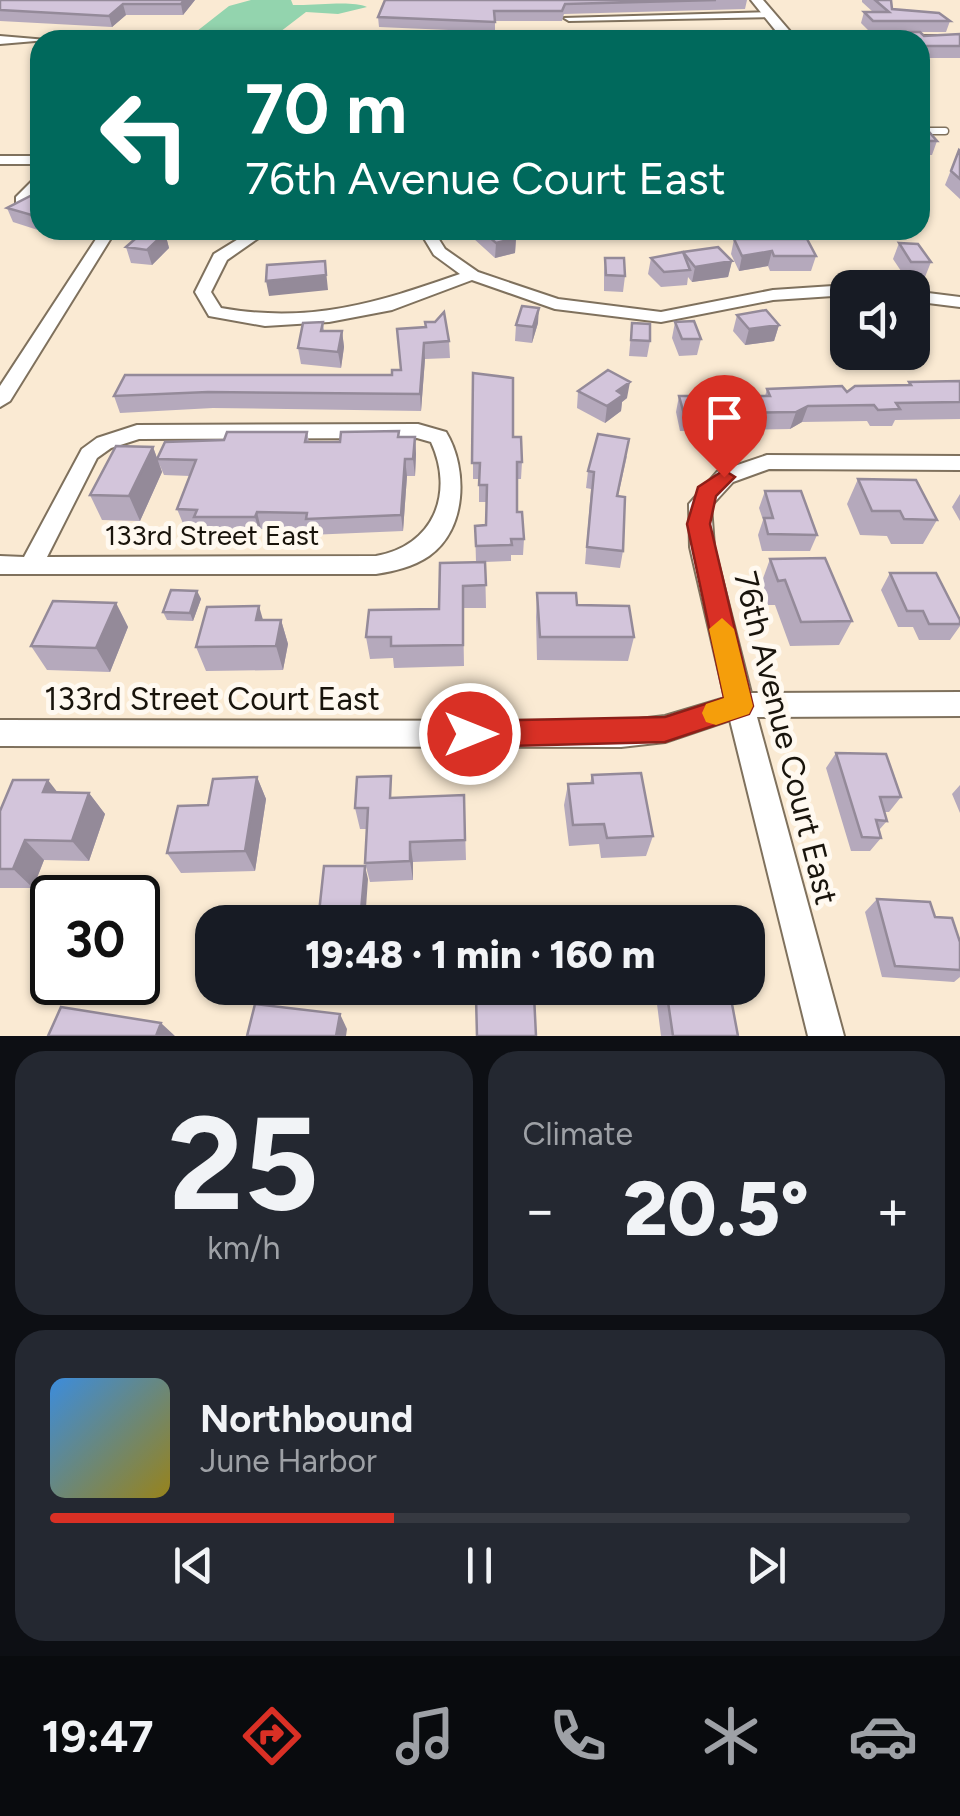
<!DOCTYPE html>
<html lang="en">
<head>
<meta charset="utf-8">
<style>
	:root { --surface:#171b24; --page:#242831; --text:#f1f3f6; --muted:#9ea1a6; --line:#363941; --accent:#d93025 }
	body { margin:0; font-family:Figtree,sans-serif; background:var(--page); color:var(--text); height:100vh; display:flex; flex-direction:column; font-size:38px; white-space:nowrap }
	* { box-sizing:border-box; margin:0 }
	p { font-size:32px; color:var(--muted) }
	.icon { flex:none; width:55px; height:55px; fill:none; stroke:currentColor; stroke-width:2; stroke-linecap:round; stroke-linejoin:round }
	.map { position:relative; height:1036px; overflow:hidden }
	.sheet { display:flex; flex-direction:column; gap:15px; padding:15px; background:#0d0f14; flex:1 }
	.sheet>* { flex:none }
	.top-card { position:absolute; left:30px; top:30px; width:900px; height:210px; border-radius:30px; box-shadow:0 2px 8px #0004; background:#00695c; color:#fff; overflow:hidden }
	.buttons { position:absolute; left:830px; top:270px; display:grid; gap:20px }
	.buttons a { display:grid; place-items:center; width:100px; height:100px; border-radius:20px; background:var(--surface); box-shadow:0 2px 8px #0004; font-size:50px }
	.speed { position:absolute; left:30px; top:875px; display:flex; gap:20px; font-size:50px; font-weight:700; text-align:center }
	.speed>* { display:grid; place-content:center; width:130px; height:130px; border-radius:50%; background:var(--surface); box-shadow:0 2px 8px #0004; line-height:1 }
	.speed .limit { border:5px solid #111; border-radius:15px; background:#fff; color:#111 }
	.pin { position:absolute; display:grid; place-items:center; width:85px; height:85px; color:#fff; margin:-102px -42px; border-radius:50% 50% 50% 0; rotate:-45deg; box-shadow:0 0 10px #0007 }
	.pin .icon { rotate:45deg }
	.me { position:absolute; width:110px; margin:-55px; rotate:90deg; stroke-linejoin:round; filter:drop-shadow(0 0 8px #0008) }
	.turn { display:flex; align-items:center; gap:35px; height:210px; padding:0 50px; font-size:45px }
	.turn .icon { width:130px; height:130px; stroke-width:2.5 }
	.turn b { display:block; font-size:70px; line-height:85px }
	.big { font-size:75px; font-weight:800; line-height:1.1 }
	.sheet .card { flex:1; display:flex; flex-direction:column; justify-content:center; gap:15px; min-width:0; padding:0 35px; border-radius:30px; background:var(--page) }
	.sheet .dial { align-items:center; gap:0 }
	.dial b { font-size:130px; line-height:1 }
	.song { display:flex; align-items:center; gap:30px }
	.cover { width:120px; height:120px; border-radius:15px; background:linear-gradient(135deg,hsl(210 70% 55%),hsl(50 70% 35%)) }
	.played { height:10px; border-radius:5px; background:linear-gradient(90deg,var(--accent) 40%,var(--line) 40%) }
	.keys { display:flex; justify-content:space-around; direction:ltr }
	.heat { display:flex; justify-content:space-between; align-items:center; font-size:55px; direction:ltr }
	.sheet .tiles { flex:1; display:grid; gap:15px; grid-template-columns:1fr 1fr }
	.card:last-child { grid-column:span 2 }
	.trip { position:absolute; left:195px; top:905px; width:570px; height:100px; border-radius:30px; background:var(--surface); box-shadow:0 2px 8px #0004; font-weight:800; line-height:100px; text-align:center }
	.tabs { display:flex; height:160px; justify-content:space-around; align-items:center; background:#090b0e; color:var(--muted) }
	.tabs .icon { width:70px; height:70px }
	.tabs .current { color:var(--accent) }
	.tabs b { font-size:45px; color:var(--text) }
	.map>svg:first-child { display:block }
</style>
</head>
<body>
<div class="map">
<svg width="960" height="1036" viewBox="0 0 960 1036">
	<rect width="100%" height="100%" fill="#faead3"/>
	<path fill="#93d4ae" d="M251 0H291L293 5C315 6 351 0 367 7L338 14 306 12 276 35H192L229 6Z"/>
	<g fill="none" stroke-linecap="round" stroke-linejoin="round">
		<g stroke="#7f715d" stroke-width="9">
			<path id="service" d="M920 131H945"/>
		</g>
		<g stroke="#7f715d" stroke-width="4">
			<path id="minor" d="M769 12 772 17 569 21 564 18Z
				M0 156H40V164H0Z
				M40 173V186L26 203H16V197Z
				M102 230H116L10 401 0 407V386Z
				M253 230H270L227 260 211 292 221 308C310 324 377 303 460 274L434 255 419 230H433L445 249 478 272 558 299 661 312 773 290 848 285 855 288H848V295L773 300 661 322 555 309 472 280 392 310 329 322 265 326 209 316 195 292 214 254Z
				M912 291 960 297V307L912 301Z
				M418 424 446 432C468 468 467 530 429 556 413 567 394 571 376 574H0V556L24 557 82 449 97 438 137 425ZM417 438 431 442C455 494 433 546 376 556L47 557 97 458 111 448 139 439Z
				M767 455 960 456V470L769 469 733 482 711 506 714 547 751 693 960 692V716L757 717 844 1036H808L730 720 665 742 621 747 0 746V720L621 721 665 716 725 698 690 547 689 504 717 472Z"/>
		</g>
		<g stroke="#7f715d" stroke-width="4">
			<path id="tertiary" d="M751 0H763L794 36H960V44H920V40H374L381 36H780Z
				M0 36 47 40 0 44Z"/>
		</g>
		<use href="#service" stroke="#fff" stroke-width="6"/>
		<use href="#minor" fill="#fff" fill-rule="evenodd"/>
		<use href="#tertiary" fill="#fff" fill-rule="evenodd"/>
	</g>
	<path fill="#b5a9bc" d="M0 0H195L183 15H126L112 27 0 21Z
		M385 0H747L745 9 564 14 562 21H495V32L379 27 378 17Z
		M862 0H891L892 9 950 21 946 32H920L924 36 960 34V58H920V40H882L884 32H870L861 23 864 12H873L862 2Z
		M920 125 937 141 932 155H920Z
		M959 150 960 151V199L945 185Z
		M40 191V230H44L41 231 13 222 7 208Z
		M473 230H506L516 238 515 253 495 258 473 238Z
		M165 233 169 248 152 265 131 263 126 247Z
		M734 239 816 256 811 271H770L768 266 739 271 731 254Z
		M899 243 931 262 925 277H905L893 259Z
		M683 253 732 261 728 277 692 282 688 277 687 285 661 287 648 274 651 258Z
		M605 258 625 276 623 292 604 291V273Z
		M737 315 779 325 774 341 745 345 733 331Z
		M323 322 324 331H342L344 347 341 368 301 364 298 348Z
		M675 322 701 339 697 355 679 356 672 338Z
		M538 323 532 343 515 341 516 325Z
		M632 323 650 341 647 357 629 356Z
		M397 329 449 341 450 358 425 359 421 411 213 408 120 413 114 396 392 375 401 370Z
		M473 373 513 437 522 462 521 479H517V512L524 539 523 555H511V561L485 562 486 608H463L464 666 394 668 393 658 370 659 366 637 439 609 476 562 475 526 486 525 487 502H479V479H473Z
		M960 381V419L895 420 892 426H870L867 421 802 422 790 429 680 431 676 412 679 396H765L767 389 847 392 908 385 909 382Z
		M578 391 627 398 622 402 621 411 605 423 577 408Z
		M307 432 309 442 415 437 416 454 415 476H407L403 531 309 535 308 529H261L260 534H200L198 526H184L177 509 190 476 164 475 157 459 224 440Z
		M153 447 162 472 140 521 102 520 90 495Z
		M627 456 618 496 623 551 620 568 585 564 591 489 586 488 588 471Z
		M858 479 937 520 923 544H891L887 536 860 535 847 504Z
		M765 491 817 535 810 551H762L758 535 763 520 759 508Z
		M960 494V521L952 507Z
		M770 559 852 621 839 645 790 646 775 605H768L761 584Z
		M890 573 960 620V626L950 640H919L913 627H898L881 590Z
		M197 591 201 599 193 621 167 620 163 612Z
		M537 593 577 605 634 637 628 661 537 660 536 617Z
		M116 603 128 627 110 672 47 670 31 646Z
		M263 620H281L288 644 283 670 206 671 196 647Z
		M836 753 901 797 889 812H884L887 821 879 830 881 838 870 851H851L826 768Z
		M592 775 653 836 646 856 601 858 599 844 569 846 564 805 568 784 590 783Z
		M257 777 266 799 255 871 181 873 167 853 208 805Z
		M960 785V813L952 794Z
		M57 792 89 793 105 814 89 861 44 860 33 888H0V811Z
		M464 795 466 860 413 862V880L370 882 365 863 367 829H360L355 808 394 798Z
		M877 899 960 942V977L954 982 882 977 865 912Z
		M655 988H735L730 994 738 1036H661Z"/>
	<path fill="#948a99" d="M184 0H195L183 15 181 4Z
		M123 4 126 15 112 27 109 16Z
		M40 214V229L35 216Z
		M165 233 169 248 152 265 147 250Z
		M516 238 515 253 495 258 496 243Z
		M772 251 768 266 739 271 742 256Z
		M325 261 328 290 269 296 266 281Z
		M732 261 728 277 692 282 695 267Z
		M539 308 538 323 532 343 533 327Z
		M779 325 774 341 745 345 749 329Z
		M342 331 344 347 341 368 338 352Z
		M424 343 425 359 421 411 420 394Z
		M630 382 627 398 622 402 621 411 605 423 607 406 617 391Z
		M808 406 802 422 790 429 796 412Z
		M415 437 416 454 415 476 413 459Z
		M153 447 162 472 140 521 129 496Z
		M405 459 407 476 403 531 401 515Z
		M257 512 261 529 260 534 255 517Z
		M197 591 201 599 193 621 190 613Z
		M116 603 128 627 110 672 96 648Z
		M259 606 266 630 256 620Z
		M281 620 288 644 283 670 276 646Z
		M257 777 266 799 255 871 245 851Z
		M48 780 65 802 43 792Z
		M89 793 105 814 89 861 72 841Z
		M25 840 44 860 33 888 13 869Z
		M410 842 413 862V880L410 861Z
		M365 866 368 879 365 922H360Z
		M340 1014 347 1029 346 1036H336Z
		M161 1023 175 1036H156Z"/>
	<path fill="#d3c5db" stroke="#948a99" stroke-width="2.5" d="M0 0H184L181 4H123L109 16 0 10Z
		M385 0H716L565 4 562 11H494L495 22 378 17Z
		M875 0H891L892 9 939 13 950 21H873L864 12H889Z
		M884 32H920L924 36 960 34V46H920V40H892Z
		M419 33H496L497 40H416Z
		M593 33 608 40H594Z
		M920 125H923L937 141H920Z
		M959 150 960 151V179L951 171Z
		M40 191V214L35 216 7 208Z
		M481 230H506L516 238 496 243Z
		M144 231 165 233 147 250 126 247Z
		M734 239H807L816 256H774L772 251 742 256Z
		M899 243 918 244 931 262H911Z
		M718 247 732 261 695 267 683 252Z
		M683 252 690 270 664 272 651 258Z
		M605 258H624L625 276 606 275Z
		M325 261 326 275 266 281 267 265Z
		M522 306 539 308 533 327 516 325Z
		M766 310 779 325 749 329 737 315Z
		M444 312 449 341 424 343 420 394 208 392 114 396 125 375H392V370H401L397 329 426 327 425 322H435Z
		M694 321 701 339H682L675 322Z
		M323 322 321 331H342L338 352 298 348 303 323Z
		M632 323 650 324V341L631 340Z
		M608 370 630 382 617 391 623 395 607 406 578 391Z
		M473 373 513 378V437H521L522 462H517V512H522L524 539H511L512 545 476 546 475 526 486 525 487 485H479L480 463H472Z
		M960 381V402L896 403 900 409 878 410 874 405 808 406 796 412 684 414 679 396H770L767 389 842 386 847 392 855 386 911 385 909 382Z
		M399 431 398 437H415L413 459H405L401 515 306 519 307 513 257 512 255 517H194L197 510 177 509 196 460 157 459 165 442 224 440 227 432H307L305 442H340L341 432Z
		M598 434 629 439 617 496 625 497 623 551 587 547 594 472 588 471Z
		M116 446 153 447 129 496 90 495Z
		M858 479 916 480 937 520 904 519 900 511H872Z
		M765 491H801L817 535 768 534 764 518H773Z
		M825 558 852 621 801 622 785 580 778 581 770 559Z
		M485 562 486 585 463 586V645L391 646V637H366L369 610 439 609 440 563Z
		M890 573H936L960 620V624H929L923 611H907Z
		M171 590 197 591 190 613 163 612Z
		M537 593H576L577 605 629 606 634 637H540Z
		M53 601 116 603 96 648 31 646Z
		M259 606 256 620H281L276 646 196 647 207 607Z
		M836 753 886 754 901 797H880L887 821 876 820 881 838 862 837Z
		M641 773 653 836 607 838 604 824 573 825 568 784 593 783 592 775Z
		M391 776 390 798 464 795 465 840 410 842V861L365 863 368 808H355L357 777Z
		M257 777 245 851 167 853 178 806 208 805 213 779Z
		M13 780H48L43 792 89 793 72 841 25 840 13 869H0V811Z
		M324 866H365L360 922H318Z
		M877 899 930 902 935 917 952 918 960 942V970L895 966Z
		M686 920H725L726 922H686Z
		M666 988H729L738 1036H673Z
		M534 995 536 1036H477L476 997Z
		M255 1004 340 1014 336 1036H247Z
		M61 1007 161 1023 156 1036H48Z"/>
	<path fill="#d93025" stroke="#8d1f18" stroke-width="2.5" d="M724 470 735 477 716 496 710 524 753 706 749 714 665 742 470 747 460 743 456 734 460 725 470 721 665 717 724 698 687 524 698 487Z"/>
	<path fill="#f59e0b" d="M722 618 734 629 753 706 749 714 716 725 706 722 702 713 706 704 724 698 709 629Z"/>
	<g text-anchor="middle" dominant-baseline="central" stroke-width="10" stroke-linejoin="round" paint-order="stroke">
		<g font-size="28" fill="#19140c" stroke="#fff9f0">
			<text x="212" y="535">133rd Street East</text>
		</g>
		<g font-size="32" fill="#19140c" stroke="#fff9f0">
			<text x="212" y="699">133rd Street Court East</text>
			<text transform="translate(786 738) rotate(76)">76th Avenue Court East</text>
		</g>
	</g>
</svg>
<div class="buttons">
<a><svg class="icon" aria-label="sound" viewBox="0 0 24 24"><path d="M4 9h4l5-4v14l-5-4H4zM17 9q2 3 0 6"/></svg></a>
</div>
<div class="speed"><div class="limit">30</div></div>
<div class="pin" style="left:724px;top:477px;background:#d93025"><svg class="icon" aria-label="arrive" viewBox="0 0 24 24"><path d="M6 21V4h12l-3 4 3 4H6"/></svg></div>
<svg class="me" style="left:470px;top:734px" viewBox="-20 -20 40 40"><circle r="17" fill="#d93025" stroke="#fff" stroke-width="3"/><path d="M0-11L8 9 0 5-8 9z" fill="#fff"/></svg>
<div class="trip">19:48 · 1 min · 160 m</div>
<div class="top-card">
<div class="turn"><svg class="icon" aria-label="left" viewBox="0 0 24 24"><path d="M17 20v-9H6M10 6l-5 5 5 5"/></svg><div><b>70 m</b>76th Avenue Court East</div></div>
</div>
</div>
<section class="sheet">
<div class="tiles">
<div class="card dial"><b>25</b><p>km/h</p></div>
<div class="card"><p>Climate</p>
<div class="heat"><a>−</a><b class="big">20.5°</b><a>+</a></div>
</div>
<div class="card">
<div class="song"><i class="cover"></i><div><b>Northbound</b><p>June Harbor</p></div></div>
<div class="played"></div>
<div class="keys"><svg class="icon" aria-label="previous" viewBox="0 0 24 24"><path d="M18 5L8 12l10 7zM5 5v14"/></svg><svg class="icon" aria-label="pause" viewBox="0 0 24 24"><path d="M8 5v14M16 5v14"/></svg><svg class="icon" aria-label="next" viewBox="0 0 24 24"><path d="M6 5l10 7-10 7zM19 5v14"/></svg></div>
</div>
</div>
</section>
<nav class="tabs">
<b>19:47</b>
<svg class="icon current" aria-label="directions" viewBox="0 0 24 24"><path d="M12 3l9 9-9 9-9-9zM9 14v-3h6M13 9l2 2-2 2"/></svg>
<svg class="icon" aria-label="music" viewBox="0 0 24 24"><path d="M9 18V5l10-2v13"/><circle cx="6" cy="18" r="3"/><circle cx="16" cy="16" r="3"/></svg>
<svg class="icon" aria-label="phone" viewBox="0 0 24 24"><path d="M5 4h4l2 5-3 2q2 4 5 5l2-3 5 2v4C11 20 4 13 5 4z"/></svg>
<svg class="icon" aria-label="climate" viewBox="0 0 24 24"><path d="M12 3v18M4 7l16 10M4 17L20 7"/></svg>
<svg class="icon" aria-label="car" viewBox="0 0 24 24"><path d="M5 17H2v-5l4-1 3-4h7l3 4 3 1v5h-3M9 17h6M6 11h13"/><circle cx="7" cy="17" r="2"/><circle cx="17" cy="17" r="2"/></svg>
</nav>
</body>
</html>
